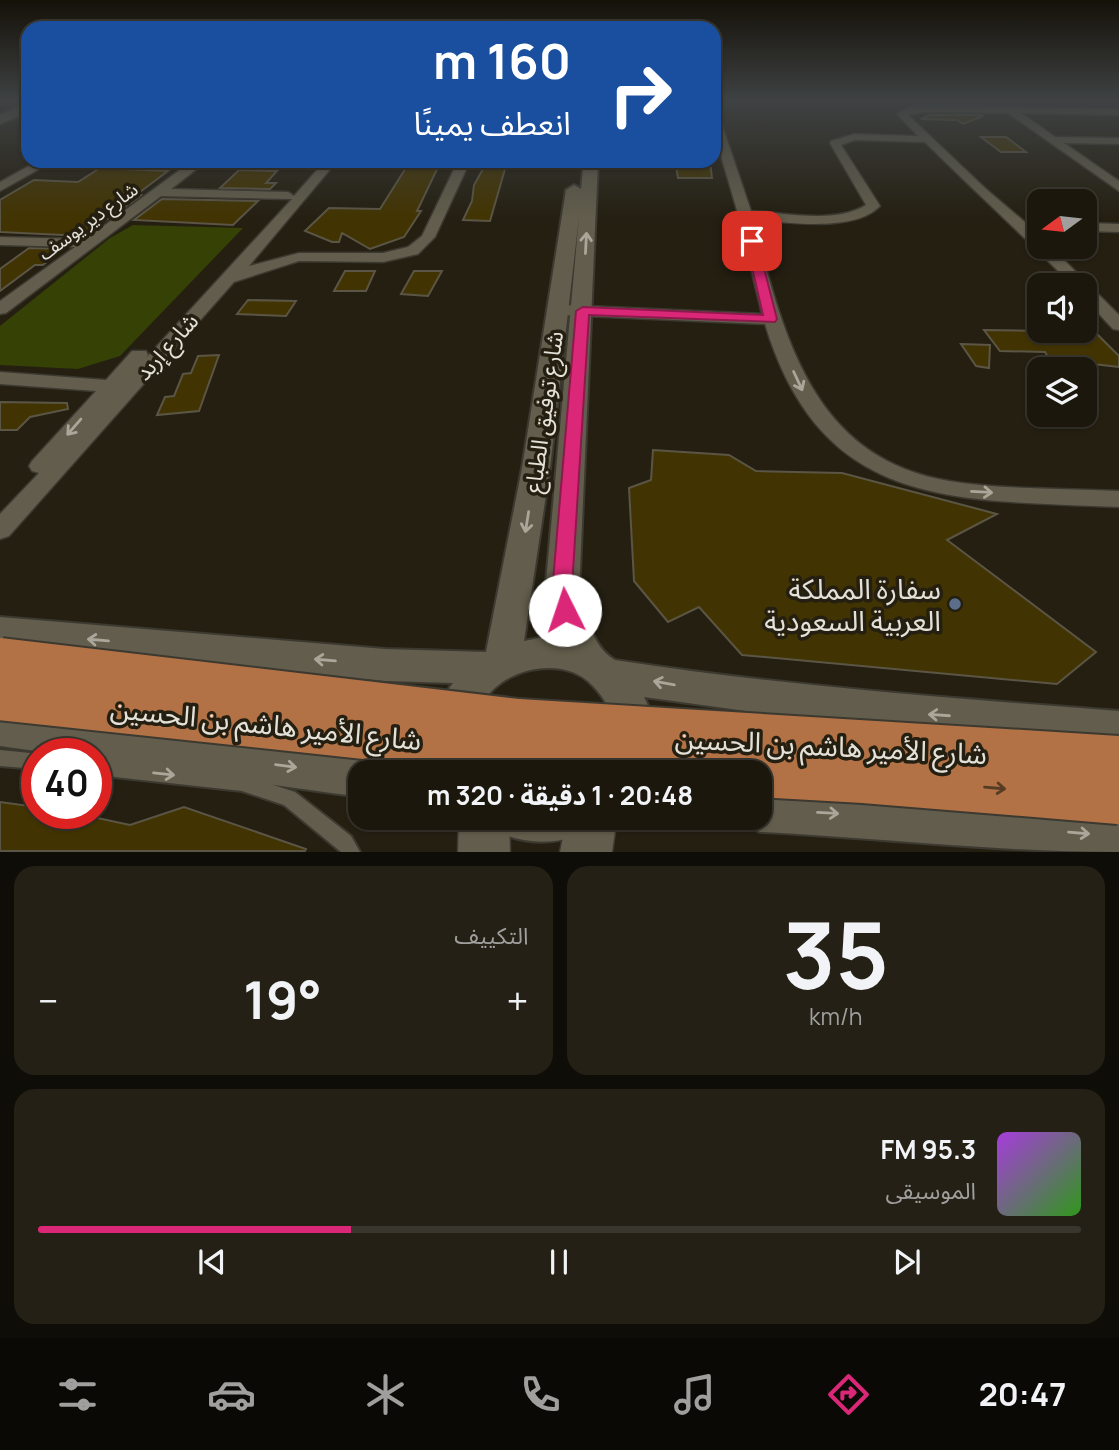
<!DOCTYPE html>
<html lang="ar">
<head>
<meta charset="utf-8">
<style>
	:root { --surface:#1b170d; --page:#242016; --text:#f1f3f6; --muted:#a09f9d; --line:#39362e; --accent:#db2777 }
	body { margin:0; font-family:Manrope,"Noto Sans Arabic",sans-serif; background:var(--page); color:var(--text); direction:rtl; height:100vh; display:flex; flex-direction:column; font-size:26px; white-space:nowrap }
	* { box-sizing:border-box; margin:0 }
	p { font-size:23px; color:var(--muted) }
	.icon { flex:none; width:38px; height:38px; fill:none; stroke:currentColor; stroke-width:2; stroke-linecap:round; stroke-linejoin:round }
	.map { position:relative; height:852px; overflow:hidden; direction:ltr }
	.details { display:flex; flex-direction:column; gap:14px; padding:14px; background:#0f0d07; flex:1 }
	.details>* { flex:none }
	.top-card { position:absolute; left:21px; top:21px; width:700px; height:147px; border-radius:21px; box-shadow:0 2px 5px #0004,0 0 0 2px var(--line); direction:rtl; background:#1a4fa0; color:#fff; overflow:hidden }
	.needle { width:46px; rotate:255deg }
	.tools { position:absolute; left:1027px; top:189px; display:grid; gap:14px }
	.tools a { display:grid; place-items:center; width:70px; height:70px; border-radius:14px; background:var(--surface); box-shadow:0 2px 5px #0004,0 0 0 2px var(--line); font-size:35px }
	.speed { position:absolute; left:21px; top:738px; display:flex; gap:14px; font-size:35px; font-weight:700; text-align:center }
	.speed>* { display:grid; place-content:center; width:91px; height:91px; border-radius:50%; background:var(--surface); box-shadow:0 2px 5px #0004,0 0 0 2px var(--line); line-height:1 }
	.speed .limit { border:10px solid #d22; background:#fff; color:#111 }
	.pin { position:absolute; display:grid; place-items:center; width:60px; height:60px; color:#fff; margin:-30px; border-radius:14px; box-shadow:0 4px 10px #0006 }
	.me { position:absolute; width:77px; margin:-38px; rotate:356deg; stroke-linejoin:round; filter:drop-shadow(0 0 5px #0008) }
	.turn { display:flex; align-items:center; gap:24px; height:147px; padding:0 35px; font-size:32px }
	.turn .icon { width:91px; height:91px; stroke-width:2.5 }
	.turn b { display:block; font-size:49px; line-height:60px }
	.big { font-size:52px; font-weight:700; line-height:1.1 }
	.details .widget { flex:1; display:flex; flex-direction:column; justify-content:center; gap:10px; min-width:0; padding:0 24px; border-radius:21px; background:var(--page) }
	.details .dial { align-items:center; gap:0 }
	.dial b { font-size:91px; line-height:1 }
	.song { display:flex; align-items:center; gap:21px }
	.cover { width:84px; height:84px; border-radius:10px; background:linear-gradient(135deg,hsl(280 70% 55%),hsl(110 70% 35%)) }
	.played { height:7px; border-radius:4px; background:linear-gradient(90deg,var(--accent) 30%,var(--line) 30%) }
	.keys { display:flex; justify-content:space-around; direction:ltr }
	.heat { display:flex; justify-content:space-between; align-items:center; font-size:38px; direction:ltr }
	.details .tiles { flex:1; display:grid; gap:14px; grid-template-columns:1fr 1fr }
	.widget:last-child { grid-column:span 2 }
	.trip { position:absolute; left:348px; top:760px; width:424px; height:70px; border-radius:21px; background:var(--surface); box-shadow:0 2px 5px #0004,0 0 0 2px var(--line); font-weight:700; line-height:70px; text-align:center; direction:rtl }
	.dock { display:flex; height:112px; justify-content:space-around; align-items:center; background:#0b0905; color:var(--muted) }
	.dock .icon { width:49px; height:49px }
	.dock .current { color:var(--accent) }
	.dock b { font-size:32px; color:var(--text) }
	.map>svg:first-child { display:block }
</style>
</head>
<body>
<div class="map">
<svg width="1119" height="852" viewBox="0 0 1119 852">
	<rect width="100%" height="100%" fill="#241f11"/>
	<path fill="#354105" d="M133 225 243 228 120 356 78 369 0 365V326L110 238Z"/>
	<path fill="#423402" stroke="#5a5545" stroke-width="2" d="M930 115H982L983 116 963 124 957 120 921 119Z
		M981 137H1006L1026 152H1001Z
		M675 161H710L712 178H678Z
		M409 163H440L417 211H421L404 237 370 249 342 233 339 242H332L305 231 329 208 380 209Z
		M100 168 168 171 136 195H141L139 197 83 236 0 232V200L34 180 78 182Z
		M483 169H505L490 221 463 220 472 201 474 185Z
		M239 170 277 171 266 183H276L270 189 220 188Z
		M162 199 258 201 233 225 134 220Z
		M29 248 63 249 43 265H35L0 291V269Z
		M345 271H375L366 291H334Z
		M414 271H442L428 296 401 294Z
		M248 300 296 301 286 316 237 314Z
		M984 330 1095 332 1119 356V367L1049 359 1045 352 1000 351Z
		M961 344 990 345 989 368 976 366Z
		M219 355 199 411 157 415 165 397 174 396 183 374 191 373 198 356Z
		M0 402 67 403 68 409 30 417 17 430H0Z
		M653 450 729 455 756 471 842 473 997 514 947 540 1096 652 1057 684 742 655 699 607 668 622 634 581 629 488 651 480Z
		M0 802 37 807V814H79L130 825 184 807 306 849 305 851H0Z"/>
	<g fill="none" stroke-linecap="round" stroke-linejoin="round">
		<g stroke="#3c3930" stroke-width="4">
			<path id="service" d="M0 750 40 754H37V769L0 766Z
				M96 759 242 775 289 790 295 792 351 836 360 852H341L284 805 242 791 96 775Z"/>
		</g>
		<g stroke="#3c3930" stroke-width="3">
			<path id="minor" d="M924 106 1119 109V115L1021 113 1055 137 1119 138V144L1064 143 1119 181V191L1008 113 924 112 908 115 986 189 1040 235V247H1051L1119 315V330L1113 329 1085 299V285H1072C1025 237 974 191 925 142L855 140 841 145 880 206C854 233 787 222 753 220 784 335 811 458 949 481 1005 490 1062 488 1119 491V507C956 499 822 512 765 324L563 315 555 310 563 305 762 314 736 207 714 132V119L721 122 751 211C785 213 835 224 866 205L830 143 831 141 854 134 918 136 897 114 908 108Z
				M38 161H298L292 164H203L171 189 288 192 294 196 325 161H337L249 266 299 253H383L408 247 422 236 458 161H470L435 237 418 254 383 262 299 261 234 282 9 536 0 539V514L39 473 32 471 29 466 32 461 96 391 0 384V372L106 380 132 351H146L148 355 146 358 292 199 161 196 6 313 0 314V301L75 247 0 245V237L86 239 188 164H48L0 191V182Z
				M1085 223 1119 224V232L1085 231Z"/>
		</g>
		<g stroke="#3c3930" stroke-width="4">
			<path id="tertiary" d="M584 161H598L579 593C586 616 593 648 615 660 783 686 950 698 1119 711V747L848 725 644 697C654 717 659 732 649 753L635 759 621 753C608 725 619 714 593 686 564 653 496 668 480 709 471 730 476 750 479 772H437C434 741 432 708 453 683L385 681 0 645V617L385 649 486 652 522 468 566 190 574 185 581 189ZM579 217 545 593 560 639 544 637 524 641 550 468Z
				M0 710 360 757 375 763 379 772H360V797L96 760V754H57L0 746Z
				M760 788 879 794 1119 814V852C999 852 880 838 760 832L745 825 741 817H760Z
				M490 817H594L587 832C556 845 528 845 497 832Z"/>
		</g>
		<g stroke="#3c3930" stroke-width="3">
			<path id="secondary" d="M28 103V112L0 124V115Z
				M459 817H509L510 852H458Z
				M567 817H617L612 852H560Z"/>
		</g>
		<use href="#service" fill="#625d4c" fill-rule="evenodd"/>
		<use href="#minor" fill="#625d4c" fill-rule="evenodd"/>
		<use href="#tertiary" fill="#625d4c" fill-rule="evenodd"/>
		<use href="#secondary" fill="#625d4c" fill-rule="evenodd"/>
		<g stroke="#3c3930" stroke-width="56" stroke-linecap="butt">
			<path id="trunk-bridge" d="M0 664 518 725 1119 762
				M0 694 672 766 864 777 1119 798"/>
		</g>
		<use href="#trunk-bridge" stroke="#b27246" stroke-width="52"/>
	</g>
	<defs><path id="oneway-shaft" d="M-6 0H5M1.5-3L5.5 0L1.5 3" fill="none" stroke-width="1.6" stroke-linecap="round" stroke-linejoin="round" transform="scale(1.75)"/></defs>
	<g stroke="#aaa699">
		<use href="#oneway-shaft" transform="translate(586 243) rotate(-87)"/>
		<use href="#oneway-shaft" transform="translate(798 381) rotate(65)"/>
		<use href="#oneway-shaft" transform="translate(74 427) rotate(131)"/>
		<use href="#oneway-shaft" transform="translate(982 492) rotate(3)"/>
		<use href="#oneway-shaft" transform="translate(527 522) rotate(99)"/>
		<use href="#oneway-shaft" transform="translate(98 640) rotate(-175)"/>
		<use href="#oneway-shaft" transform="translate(325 660) rotate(-175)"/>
		<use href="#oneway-shaft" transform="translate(664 683) rotate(-170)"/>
		<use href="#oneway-shaft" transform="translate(939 715) rotate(-176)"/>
		<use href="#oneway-shaft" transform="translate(286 766) rotate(8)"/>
		<use href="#oneway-shaft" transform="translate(164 774) rotate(6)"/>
		<use href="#oneway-shaft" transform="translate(828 813) rotate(3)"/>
		<use href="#oneway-shaft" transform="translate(1079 833) rotate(5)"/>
	</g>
	<use stroke="#563c24" href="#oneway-shaft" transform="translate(995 788) rotate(5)"/>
	<linearGradient id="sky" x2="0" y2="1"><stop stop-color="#141109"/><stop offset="0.46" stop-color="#3f4243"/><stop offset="1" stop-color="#3f4243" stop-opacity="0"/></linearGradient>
	<rect width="1119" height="219" fill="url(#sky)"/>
	<path fill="#db2777" stroke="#8e194d" stroke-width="2" d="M752 238 757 241 777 319 775 322 589 315 573 571C573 583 577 607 573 616L565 618 558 616 552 593 576 311 583 307 763 315 746 241Z"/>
	<circle fill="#5c6f8a" stroke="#241f11" stroke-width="2.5" cx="955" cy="604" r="7"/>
	<g text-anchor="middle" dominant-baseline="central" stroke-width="7" stroke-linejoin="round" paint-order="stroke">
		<g font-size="19" fill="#e4e1d8" stroke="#241f11">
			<text transform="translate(88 221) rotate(-36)">شارع دير يوسف</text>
		</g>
		<g font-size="23" fill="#e4e1d8" stroke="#241f11">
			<text transform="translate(166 346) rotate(-48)">شارع إربد</text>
			<text transform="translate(543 412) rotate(-82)">شارع توفيق الطباع</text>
		</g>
		<g font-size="28" fill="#e4e1d8" stroke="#241f11" text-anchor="end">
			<text x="941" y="588">سفارة المملكة<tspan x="941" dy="32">العربية السعودية</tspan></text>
		</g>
		<g font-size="28" fill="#e4e1d8" stroke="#241f11">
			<text transform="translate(266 723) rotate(6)">شارع الأمير هاشم بن الحسين</text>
			<text transform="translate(831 745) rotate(3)">شارع الأمير هاشم بن الحسين</text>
		</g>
	</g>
</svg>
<div class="tools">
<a><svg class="needle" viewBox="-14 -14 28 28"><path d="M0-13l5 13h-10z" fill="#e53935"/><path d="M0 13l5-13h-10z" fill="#a09f9d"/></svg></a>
<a><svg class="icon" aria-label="sound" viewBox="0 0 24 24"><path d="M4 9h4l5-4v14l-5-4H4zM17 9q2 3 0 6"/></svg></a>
<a><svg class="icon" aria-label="layers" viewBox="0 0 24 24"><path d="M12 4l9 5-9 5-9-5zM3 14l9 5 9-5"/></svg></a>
</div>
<div class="speed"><div class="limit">40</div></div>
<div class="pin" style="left:752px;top:241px;background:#d93025"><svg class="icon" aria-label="arrive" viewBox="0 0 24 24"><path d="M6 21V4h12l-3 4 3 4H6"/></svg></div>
<svg class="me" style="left:565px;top:610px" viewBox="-20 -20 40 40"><circle r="19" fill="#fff"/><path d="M0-13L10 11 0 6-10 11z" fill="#db2777"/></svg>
<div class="trip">20:48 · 1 دقيقة · 320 m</div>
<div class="top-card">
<div class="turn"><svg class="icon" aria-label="right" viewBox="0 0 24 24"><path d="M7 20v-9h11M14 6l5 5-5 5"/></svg><div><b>160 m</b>انعطف يمينًا</div></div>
</div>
</div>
<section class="details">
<div class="tiles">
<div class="widget dial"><b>35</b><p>km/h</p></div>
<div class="widget"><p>التكييف</p>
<div class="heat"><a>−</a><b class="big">19°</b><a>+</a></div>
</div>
<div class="widget">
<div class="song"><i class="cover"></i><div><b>95.3 FM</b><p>الموسيقى</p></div></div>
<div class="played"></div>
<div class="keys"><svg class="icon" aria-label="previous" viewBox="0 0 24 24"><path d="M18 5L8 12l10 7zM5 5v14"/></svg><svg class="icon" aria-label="pause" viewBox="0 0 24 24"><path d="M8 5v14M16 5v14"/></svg><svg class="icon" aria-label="next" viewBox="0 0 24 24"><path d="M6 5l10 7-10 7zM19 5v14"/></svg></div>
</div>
</div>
</section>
<nav class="dock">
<b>20:47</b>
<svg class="icon current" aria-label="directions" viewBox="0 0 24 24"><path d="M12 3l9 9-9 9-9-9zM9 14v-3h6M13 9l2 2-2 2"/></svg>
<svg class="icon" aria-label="music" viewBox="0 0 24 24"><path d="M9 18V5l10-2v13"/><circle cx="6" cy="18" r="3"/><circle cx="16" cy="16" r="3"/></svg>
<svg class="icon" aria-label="phone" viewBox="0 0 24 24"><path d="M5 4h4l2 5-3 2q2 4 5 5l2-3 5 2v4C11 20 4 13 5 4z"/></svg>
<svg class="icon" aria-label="climate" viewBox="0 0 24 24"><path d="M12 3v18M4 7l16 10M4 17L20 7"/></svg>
<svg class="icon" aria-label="car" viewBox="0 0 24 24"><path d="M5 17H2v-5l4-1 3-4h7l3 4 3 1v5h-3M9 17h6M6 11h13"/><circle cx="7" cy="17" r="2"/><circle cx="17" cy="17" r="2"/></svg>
<svg class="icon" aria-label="filters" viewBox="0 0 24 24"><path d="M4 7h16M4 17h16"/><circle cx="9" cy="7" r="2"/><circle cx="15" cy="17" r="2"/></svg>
</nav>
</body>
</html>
